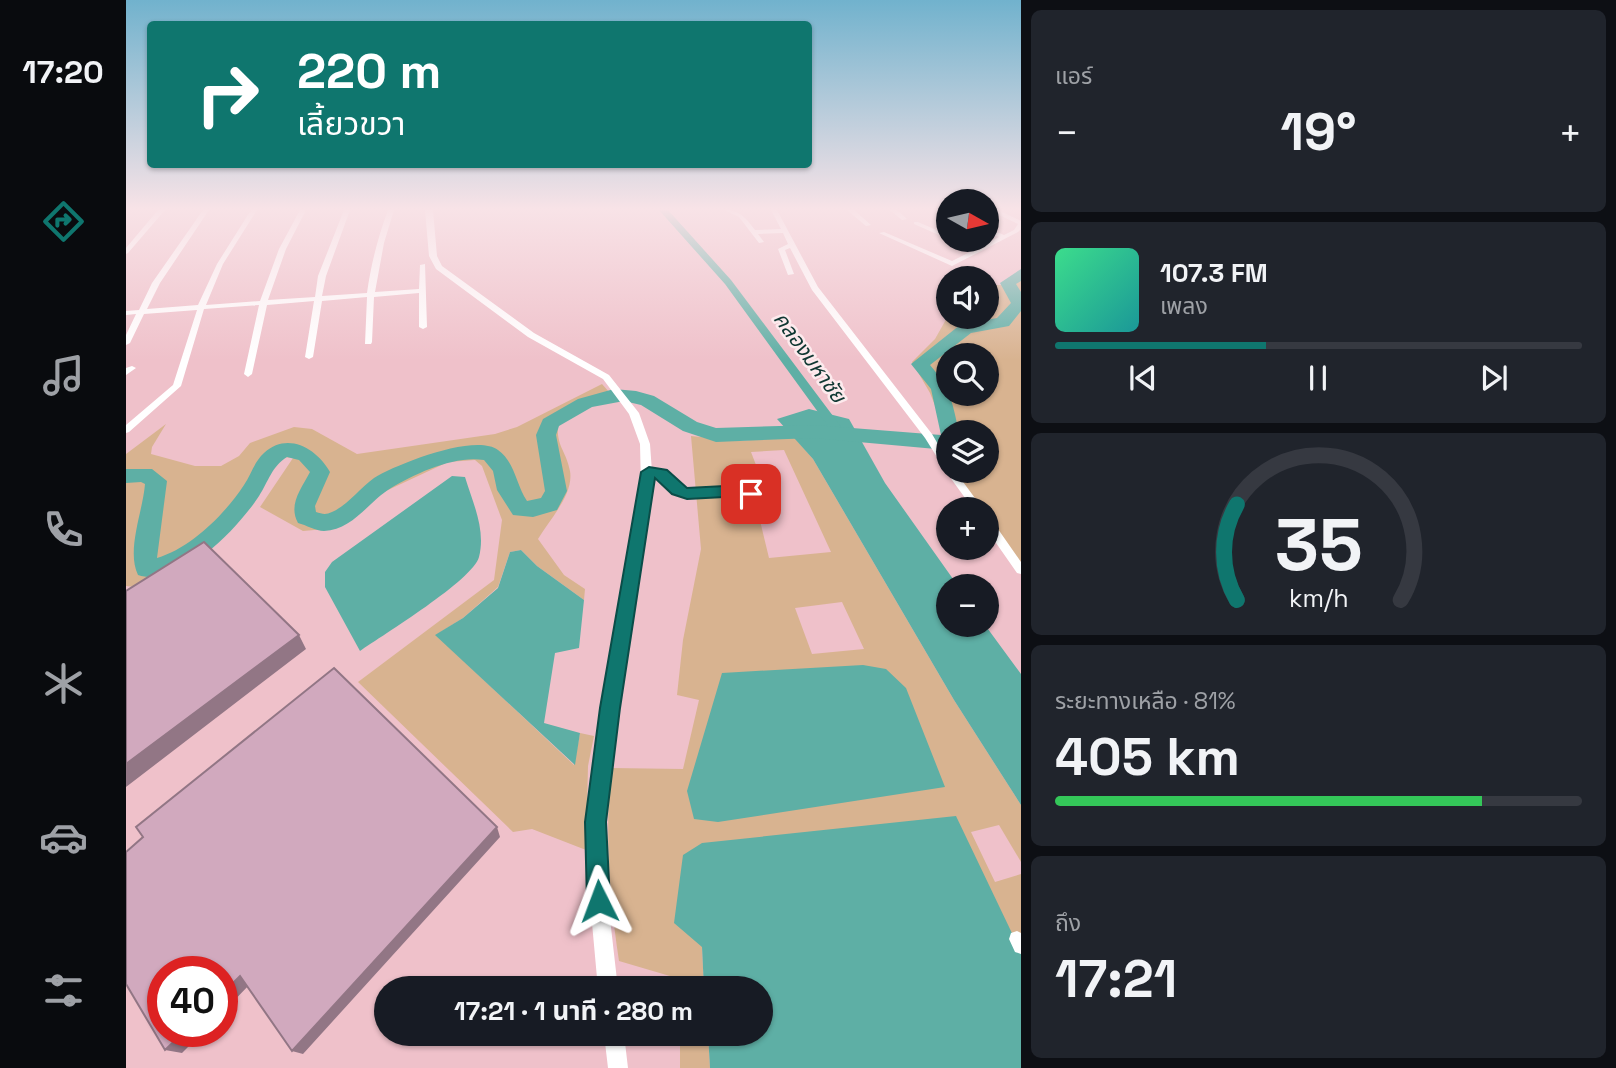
<!DOCTYPE html>
<html lang="th">
<head>
<meta charset="utf-8">
<style>
	:root { --surface:#171b24; --page:#20242c; --text:#f1f3f6; --muted:#9ea1a6; --line:#363941; --accent:#0f766e }
	body { margin:0; font-family:"Space Grotesk","Noto Sans Thai",sans-serif; background:var(--page); color:var(--text); height:100vh; display:flex; flex-direction:column; font-size:26px; white-space:nowrap }
	* { box-sizing:border-box; margin:0 }
	p { font-size:23px; color:var(--muted) }
	.icon { flex:none; width:38px; height:38px; fill:none; stroke:currentColor; stroke-width:2; stroke-linecap:round; stroke-linejoin:round }
	.map { position:relative; flex:1; overflow:hidden }
	.drawer { display:flex; flex-direction:column; gap:10px; padding:10px; background:#0d0f14; width:595px }
	.drawer>* { flex:none }
	.top-card { position:absolute; left:21px; top:21px; width:665px; height:147px; border-radius:7px; box-shadow:0 2px 5px #0004; background:#0f766e; color:#fff; overflow:hidden }
	.needle { width:46px; rotate:98deg }
	.buttons { position:absolute; left:810px; top:189px; display:grid; gap:14px }
	.buttons a { display:grid; place-items:center; width:63px; height:63px; border-radius:50%; background:var(--surface); box-shadow:0 2px 5px #0004; font-size:35px }
	.speed { position:absolute; left:21px; top:956px; display:flex; gap:14px; font-size:35px; font-weight:700; text-align:center }
	.speed>* { display:grid; place-content:center; width:91px; height:91px; border-radius:50%; background:var(--surface); box-shadow:0 2px 5px #0004; line-height:1 }
	.speed .limit { border:10px solid #d22; background:#fff; color:#111 }
	.pin { position:absolute; display:grid; place-items:center; width:60px; height:60px; color:#fff; margin:-30px; border-radius:14px; box-shadow:0 4px 10px #0006 }
	.me { position:absolute; width:77px; margin:-38px; rotate:357deg; stroke-linejoin:round; filter:drop-shadow(0 0 5px #0008) }
	.turn { display:flex; align-items:center; gap:24px; height:147px; padding:0 35px; font-size:32px }
	.turn .icon { width:91px; height:91px; stroke-width:2.5 }
	.turn b { display:block; font-size:49px; line-height:60px }
	.big { font-size:52px; font-weight:700; line-height:1.1 }
	.drawer .card { flex:1; display:flex; flex-direction:column; justify-content:center; gap:10px; min-width:0; padding:0 24px; border-radius:10px; background:var(--page) }
	.drawer .dial { align-items:center; gap:0 }
	.dial svg { height:182px; overflow:visible; fill:none; stroke:var(--line); stroke-width:7; stroke-linecap:round; text-anchor:middle }
	.dial text { fill:var(--text); stroke:none }
	.song { display:flex; align-items:center; gap:21px }
	.cover { width:84px; height:84px; border-radius:10px; background:linear-gradient(135deg,hsl(150 70% 55%),hsl(180 70% 35%)) }
	.played { height:7px; border-radius:4px; background:linear-gradient(90deg,var(--accent) 40%,var(--line) 40%) }
	.keys { display:flex; justify-content:space-around; direction:ltr }
	.heat { display:flex; justify-content:space-between; align-items:center; font-size:38px; direction:ltr }
	.charge { height:10px; border-radius:5px; background:linear-gradient(90deg,#34c759 81%,var(--line) 0) }
	.trip { position:absolute; left:248px; top:976px; width:399px; height:70px; border-radius:35px; background:var(--surface); box-shadow:0 2px 5px #0004; font-weight:700; line-height:70px; text-align:center }
	main { display:flex; flex:1; min-height:0 }
	.dock { display:flex; flex-direction:column; width:126px; justify-content:space-around; align-items:center; background:#090b0e; color:var(--muted) }
	.dock .icon { width:49px; height:49px }
	.dock .selected { color:var(--accent) }
	.dock b { font-size:32px; color:var(--text) }
	.map>svg:first-child { display:block }
</style>
</head>
<body>
<main>
<nav class="dock">
<b>17:20</b>
<svg class="icon selected" aria-label="directions" viewBox="0 0 24 24"><path d="M12 3l9 9-9 9-9-9zM9 14v-3h6M13 9l2 2-2 2"/></svg>
<svg class="icon" aria-label="music" viewBox="0 0 24 24"><path d="M9 18V5l10-2v13"/><circle cx="6" cy="18" r="3"/><circle cx="16" cy="16" r="3"/></svg>
<svg class="icon" aria-label="phone" viewBox="0 0 24 24"><path d="M5 4h4l2 5-3 2q2 4 5 5l2-3 5 2v4C11 20 4 13 5 4z"/></svg>
<svg class="icon" aria-label="climate" viewBox="0 0 24 24"><path d="M12 3v18M4 7l16 10M4 17L20 7"/></svg>
<svg class="icon" aria-label="car" viewBox="0 0 24 24"><path d="M5 17H2v-5l4-1 3-4h7l3 4 3 1v5h-3M9 17h6M6 11h13"/><circle cx="7" cy="17" r="2"/><circle cx="17" cy="17" r="2"/></svg>
<svg class="icon" aria-label="filters" viewBox="0 0 24 24"><path d="M4 7h16M4 17h16"/><circle cx="9" cy="7" r="2"/><circle cx="15" cy="17" r="2"/></svg>
</nav>
<div class="map">
<svg width="895" height="1068" viewBox="0 0 895 1068">
	<rect width="100%" height="100%" fill="#efc1ca"/>
	<path fill="#d8b390" fill-rule="evenodd" d="M895 277V564L861 517V509H856L828 471H861V432H830L816 423 804 393 786 362 809 339 822 316 861 317V285H876ZM822 355H861V394H822Z
		M476 384 490 400 460 408 432 423C430 447 440 450 444 471 448 494 424 519 412 539L438 575 459 589 458 600 411 566 395 550 384 552 372 587 337 618 310 635 448 765 454 733 468 736 462 766 460 850 406 829 387 832 232 682 368 580 376 520 356 466 349 460 322 462 247 497 211 528 177 531 134 507 167 458 141 455 111 505 123 507 69 557 18 588 0 586V454L40 424 26 447 25 454 69 466H95L113 456 124 443 168 427 186 429 231 454 369 434 391 427Z
		M565 436 615 441 667 436 687 459 828 700 895 805V862L873 825 845 832 869 882 895 874V952L576 947 578 989H554V979L493 961C483 895 479 834 485 768L557 769 573 700 551 695 557 640 575 549ZM658 450 705 552 643 558 629 500 640 491 625 452ZM716 602 738 649 686 654 669 608Z
		M554 1034H582L584 1068H554Z"/>
	<path fill="#5eafa5" d="M683 409 723 419 759 483 832 586H822V625H859L895 674V805L828 700 687 459 651 419Z
		M326 476 339 477C347 503 360 530 353 557 347 580 257 635 234 651L199 587V572L206 562Z
		M395 550 411 566 458 600 453 648 429 653 418 723 454 733 449 765 309 635 337 618 372 588 384 552Z
		M737 665 760 669 780 688 819 787 592 822 568 819 561 791 596 673Z
		M830 816 895 952V1068H584L582 1034H635V989H578L576 947 548 923 557 855 576 843Z"/>
	<g fill="none" stroke-linecap="round" stroke-linejoin="round">
		<path fill="#5eafa5" fill-rule="evenodd" d="M533 210H542L605 280 713 424 715 427 713 430H705L599 284Z"/>
		<path fill="#5eafa5" fill-rule="evenodd" d="M895 269V281L890 284 895 292V311L883 326 845 333 804 365C825 390 826 401 833 432H822V447L810 449 688 438 590 442 557 431 515 405 498 401 466 407 433 426 430 435 441 491 431 510 407 517 387 515 371 490 367 471 358 460C329 455 290 473 265 488 243 501 227 530 198 531 190 531 180 525 172 523 162 505 175 489 184 472L173 460 161 457C146 466 142 482 133 496 112 528 55 589 12 575 0 550 17 511 19 484L15 482 0 483V469H26L41 481 31 558C65 548 99 514 118 485 125 475 128 462 138 453 162 431 191 449 204 472L189 506 190 512C196 514 200 515 206 512 222 505 234 488 248 478 271 464 349 433 372 450 389 462 390 485 401 501L415 498 419 491 410 435 417 419 452 399 488 389 510 391 528 396 571 422 590 428 688 425 815 435 805 389 785 364 834 325 871 318 885 303 874 283Z"/>
		<path fill="#fff" fill-rule="evenodd" d="M32 210H39L2 253 0 254V248Z
			M77 210H83L34 283 21 309 72 305 91 264 125 210H131L97 264 80 305 134 301 153 249 174 210H180L160 249 142 300 189 297 192 276 218 210H224L200 276 196 296 241 293C245 264 252 237 262 210H268L258 243 249 292 293 289 294 265 299 264 301 327 297 329 293 327V293L248 297 246 342 245 344H239L241 297 196 301 187 357 183 359 179 357 188 301 141 305 126 374 122 377 118 374 133 305 78 309 55 386 3 432 0 433V425L47 385 71 310 18 314 4 343 0 345V335L10 314 0 315V311L13 310 26 283Z
			M598 210C614 210 620 218 629 230L655 229 645 210H651L692 287 806 434 822 461V471H829L857 509H847L821 473 799 438 686 290 664 248 659 250 668 274 662 275 652 249 662 244 657 233 632 234 638 242 633 243 613 217Z
			M721 210H728L745 225 740 226Z
			M764 210H771L781 219 776 220Z
			M863 210H872L895 221V229L892 232 826 266 753 233 758 232 826 261 848 250 825 240H833L853 248 873 237 861 232V228L878 235 888 230 892 224Z
			M788 222H792L822 235V239L788 224Z
			M6 366 10 368 0 375V368Z
			M523 469C540 473 547 485 561 490 587 498 618 478 640 500L635 504 618 496 574 498 559 496 550 493 531 479 520 474 518 472Z
			M861 518 865 519 895 562V574L891 573 861 530Z
			M891 931 895 933V954L889 952 883 939 885 933Z"/>
		<path fill="#fff" fill-rule="evenodd" d="M299 210H307L311 256 316 266 408 333 483 375 513 413 524 444 527 486 491 708 477 823 482 901 492 989H472L464 901 461 823 477 708 515 486 514 444 503 414 477 379 402 337 310 269 303 256Z
			M478 1034H498L502 1068H482Z"/>
	</g>
	<path fill="#927685" d="M173 635 180 649 0 787V764Z
		M371 827 374 837 177 1054 166 1051Z
		M114 976 126 982 96 1013V994Z
		M59 1031H78L56 1053 39 1050Z"/>
	<path fill="#d1a9be" stroke="#927685" stroke-width="2" d="M78 542 173 635 0 764V591Z
		M208 668 371 827 166 1051 114 976 96 994V971H37V1031H59L39 1050 0 984V852L17 837 10 827Z"/>
	<linearGradient id="sky" x2="0" y2="1"><stop stop-color="#71b2cd"/><stop offset="0.58" stop-color="#f8e3e7"/><stop offset="1" stop-color="#f8e3e7" stop-opacity="0"/></linearGradient>
	<rect width="895" height="360" fill="url(#sky)"/>
	<path fill="#0f766e" stroke="#0a4d48" stroke-width="2" d="M523 467 541 470 561 488 618 485 631 490 633 494 625 499 617 496 561 499 546 494 529 478 494 708 480 822 484 901 481 909 473 913 465 909 461 901 459 822 474 708 515 472Z"/>
	<g text-anchor="middle" dominant-baseline="central" stroke-width="5" stroke-linejoin="round" paint-order="stroke">
		<g font-size="21" font-style="italic" fill="#0f3732" stroke="#fdeaed">
			<text transform="translate(684 357) rotate(54)">คลองมหาชัย</text>
		</g>
	</g>
</svg>
<div class="buttons">
<a><svg class="needle" viewBox="-14 -14 28 28"><path d="M0-13l5 13h-10z" fill="#e53935"/><path d="M0 13l5-13h-10z" fill="#9ea1a6"/></svg></a>
<a><svg class="icon" aria-label="sound" viewBox="0 0 24 24"><path d="M4 9h4l5-4v14l-5-4H4zM17 9q2 3 0 6"/></svg></a>
<a><svg class="icon" aria-label="search" viewBox="0 0 24 24"><circle cx="10" cy="10" r="6"/><path d="M15 15l6 6"/></svg></a>
<a><svg class="icon" aria-label="layers" viewBox="0 0 24 24"><path d="M12 4l9 5-9 5-9-5zM3 14l9 5 9-5"/></svg></a>
<a>+</a>
<a>−</a>
</div>
<div class="speed"><div class="limit">40</div></div>
<div class="pin" style="left:625px;top:494px;background:#d93025"><svg class="icon" aria-label="arrive" viewBox="0 0 24 24"><path d="M6 21V4h12l-3 4 3 4H6"/></svg></div>
<svg class="me" style="left:473px;top:901px" viewBox="-20 -20 40 40"><path d="M0-17L14 15 0 8-14 15z" fill="#0f766e" stroke="#fff" stroke-width="4"/></svg>
<div class="trip">17:21 · 1 นาที · 280 m</div>
<div class="top-card">
<div class="turn"><svg class="icon" aria-label="right" viewBox="0 0 24 24"><path d="M7 20v-9h11M14 6l5 5-5 5"/></svg><div><b>220 m</b>เลี้ยวขวา</div></div>
</div>
</div>
<section class="drawer">
<div class="card"><p>แอร์</p>
<div class="heat"><a>−</a><b class="big">19°</b><a>+</a></div>
</div>
<div class="card">
<div class="song"><i class="cover"></i><div><b>107.3 FM</b><p>เพลง</p></div></div>
<div class="played"></div>
<div class="keys"><svg class="icon" aria-label="previous" viewBox="0 0 24 24"><path d="M18 5L8 12l10 7zM5 5v14"/></svg><svg class="icon" aria-label="pause" viewBox="0 0 24 24"><path d="M8 5v14M16 5v14"/></svg><svg class="icon" aria-label="next" viewBox="0 0 24 24"><path d="M6 5l10 7-10 7zM19 5v14"/></svg></div>
</div>
<div class="card dial"><svg viewBox="0 0 100 80">
<path d="M14 69A42 42 0 1 1 86 69"/>
<path d="M14 69A42 42 0 0 1 14 27" stroke="#0f766e"/>
<text x="50" y="56" font-size="32" font-weight="700">35</text>
<text x="50" y="72" font-size="11">km/h</text>
</svg></div>
<div class="card"><p>ระยะทางเหลือ · 81%</p><b class="big">405 km</b><div class="charge"></div></div>
<div class="card"><p>ถึง</p><b class="big">17:21</b></div>
</section>
</main>
</body>
</html>
